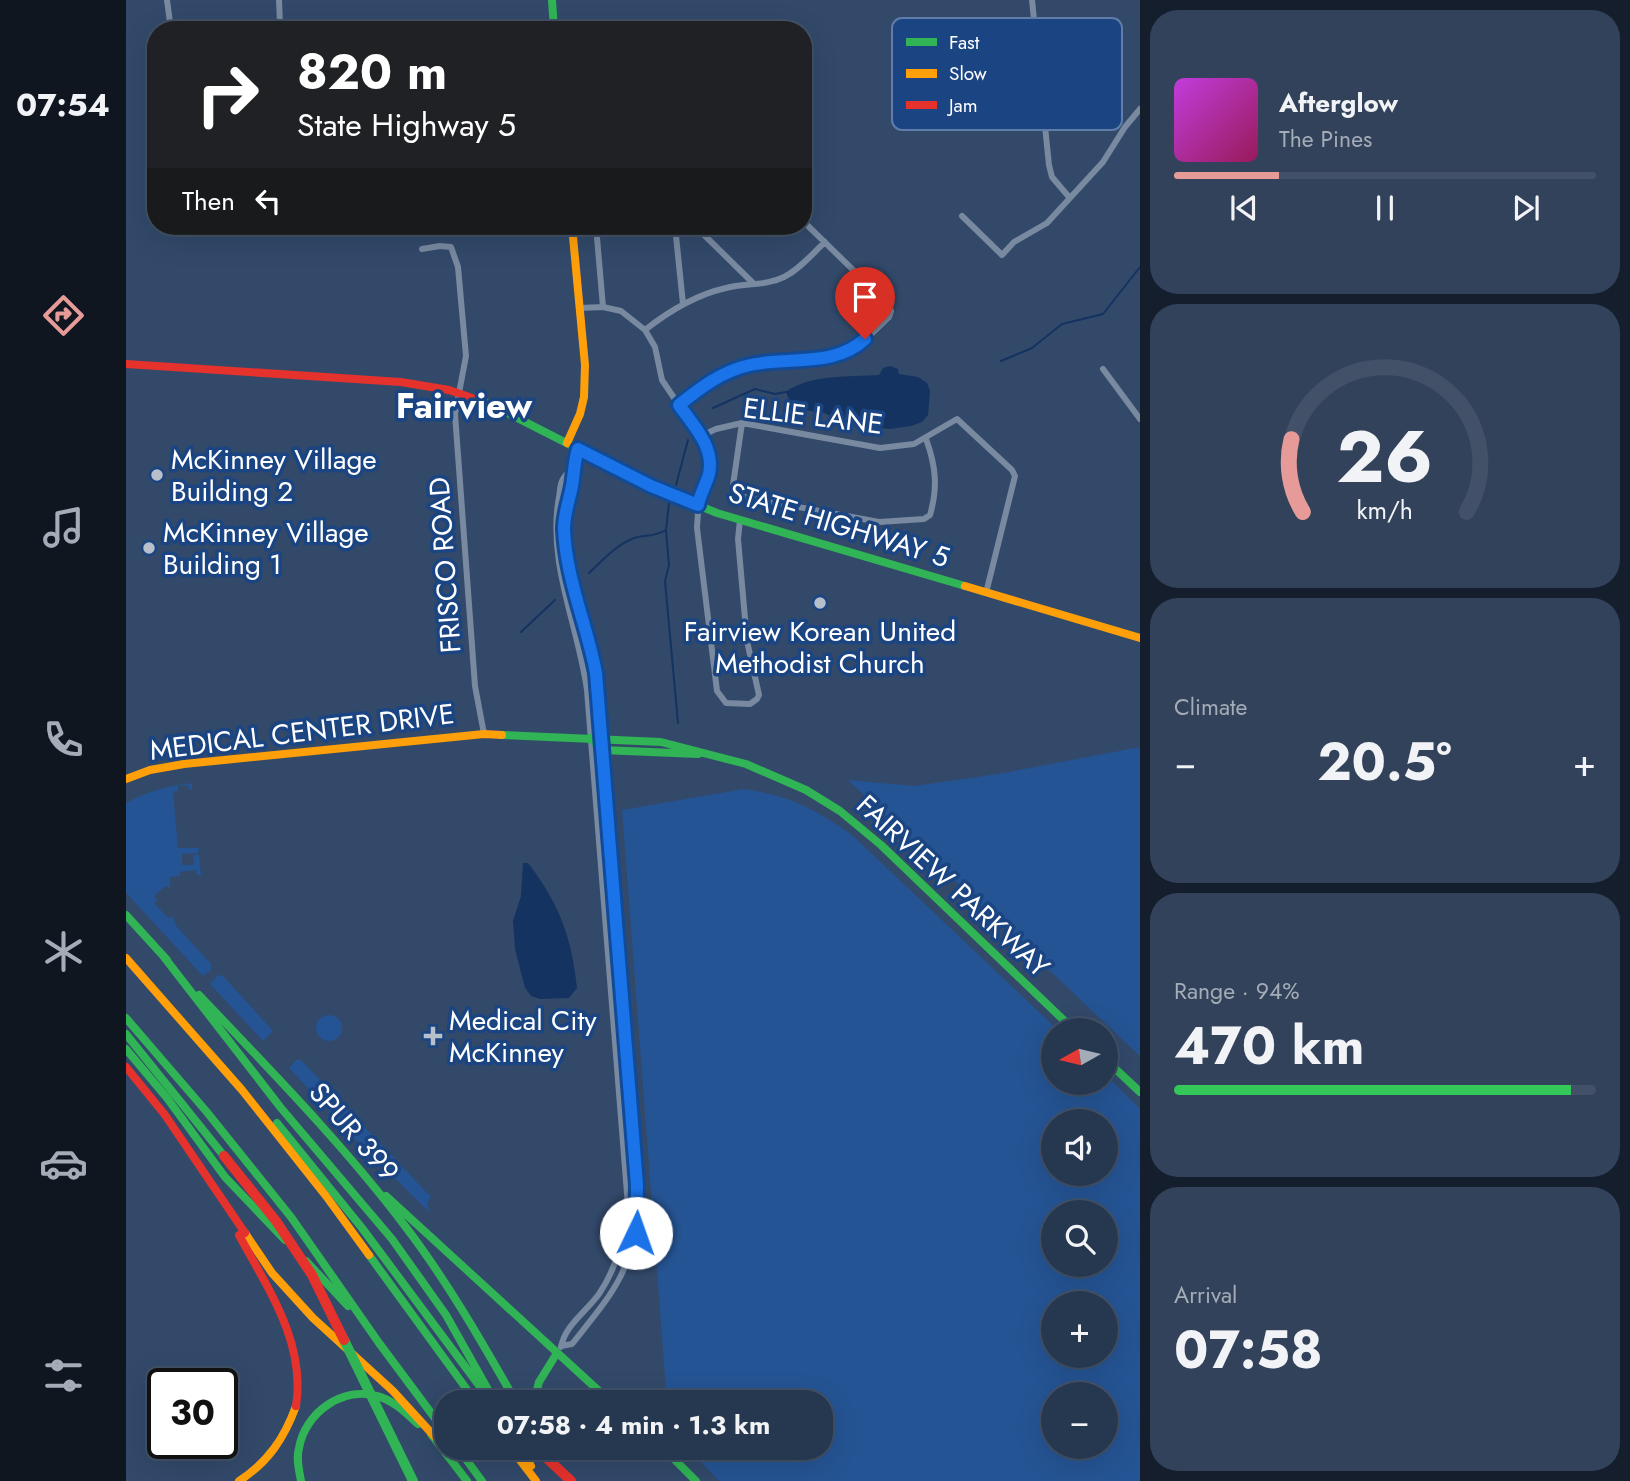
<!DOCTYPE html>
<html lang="en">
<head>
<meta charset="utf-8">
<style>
	:root { --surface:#263750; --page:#32425a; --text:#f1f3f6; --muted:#a4acb7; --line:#425167; --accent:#e69b98 }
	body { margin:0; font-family:Jost,sans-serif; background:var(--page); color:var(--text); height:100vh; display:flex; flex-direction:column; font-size:26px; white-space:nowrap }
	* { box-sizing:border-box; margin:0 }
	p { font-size:23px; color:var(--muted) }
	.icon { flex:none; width:38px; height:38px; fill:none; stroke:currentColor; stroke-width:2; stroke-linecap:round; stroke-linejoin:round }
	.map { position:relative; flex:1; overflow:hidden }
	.drawer { display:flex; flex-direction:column; gap:10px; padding:10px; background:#151e2c; width:490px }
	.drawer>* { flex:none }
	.top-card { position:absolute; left:21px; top:21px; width:665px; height:214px; border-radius:28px; box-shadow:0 7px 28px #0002,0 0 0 2px var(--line); background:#202124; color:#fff; overflow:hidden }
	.needle { width:46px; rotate:262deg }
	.fabs { position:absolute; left:915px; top:1018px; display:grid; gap:14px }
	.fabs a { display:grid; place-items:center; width:77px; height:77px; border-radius:50%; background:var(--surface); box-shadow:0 7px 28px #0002,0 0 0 2px var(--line); font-size:35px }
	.speed { position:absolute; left:21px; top:1368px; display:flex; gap:14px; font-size:35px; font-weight:700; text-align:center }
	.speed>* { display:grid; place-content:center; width:91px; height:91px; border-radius:50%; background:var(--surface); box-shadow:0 7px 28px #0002,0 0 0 2px var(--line); line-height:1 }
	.speed .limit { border:4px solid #111; border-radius:10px; background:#fff; color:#111 }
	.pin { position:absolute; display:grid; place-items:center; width:60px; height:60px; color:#fff; margin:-72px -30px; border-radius:50% 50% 50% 0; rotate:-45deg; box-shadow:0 0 7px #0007 }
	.pin .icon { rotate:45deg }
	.me { position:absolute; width:77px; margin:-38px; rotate:3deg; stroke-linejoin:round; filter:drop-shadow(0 0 5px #0008) }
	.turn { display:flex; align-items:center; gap:24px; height:147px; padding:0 35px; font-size:32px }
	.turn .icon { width:91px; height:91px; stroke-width:2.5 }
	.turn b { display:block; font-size:49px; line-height:60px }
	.then { display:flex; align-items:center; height:66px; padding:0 35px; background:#0003; gap:14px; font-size:26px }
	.big { font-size:52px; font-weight:700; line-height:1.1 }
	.drawer .widget { flex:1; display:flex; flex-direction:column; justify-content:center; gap:10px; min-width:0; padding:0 24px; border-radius:28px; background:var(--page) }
	.drawer .dial { align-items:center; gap:0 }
	.dial svg { height:182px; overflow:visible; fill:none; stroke:var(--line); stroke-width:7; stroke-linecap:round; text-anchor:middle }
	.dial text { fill:var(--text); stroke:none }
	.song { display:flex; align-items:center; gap:21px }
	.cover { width:84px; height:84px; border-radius:10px; background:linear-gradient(135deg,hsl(290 70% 55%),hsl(330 70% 35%)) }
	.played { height:7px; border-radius:4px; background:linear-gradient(90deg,var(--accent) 25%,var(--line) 25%) }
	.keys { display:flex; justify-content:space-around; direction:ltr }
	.heat { display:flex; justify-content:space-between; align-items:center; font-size:38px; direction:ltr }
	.charge { height:10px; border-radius:5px; background:linear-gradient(90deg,#34c759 94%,var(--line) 0) }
	.trip { position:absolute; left:308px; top:1390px; width:399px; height:70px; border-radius:28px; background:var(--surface); box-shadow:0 7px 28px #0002,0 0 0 2px var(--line); font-weight:700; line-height:70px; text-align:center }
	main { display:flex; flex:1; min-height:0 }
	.tabs { display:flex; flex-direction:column; width:126px; justify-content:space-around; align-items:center; background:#0f1620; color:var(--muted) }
	.tabs .icon { width:49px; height:49px }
	.tabs .active { color:var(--accent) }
	.tabs b { font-size:32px; color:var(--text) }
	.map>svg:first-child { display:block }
</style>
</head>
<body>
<main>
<nav class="tabs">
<b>07:54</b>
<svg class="icon active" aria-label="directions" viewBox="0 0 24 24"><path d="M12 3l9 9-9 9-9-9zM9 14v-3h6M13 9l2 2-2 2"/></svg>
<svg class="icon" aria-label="music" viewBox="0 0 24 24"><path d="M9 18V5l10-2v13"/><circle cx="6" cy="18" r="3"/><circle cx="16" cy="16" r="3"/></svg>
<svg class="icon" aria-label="phone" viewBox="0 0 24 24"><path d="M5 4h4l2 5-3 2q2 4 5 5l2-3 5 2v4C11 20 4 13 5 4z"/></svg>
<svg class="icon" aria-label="climate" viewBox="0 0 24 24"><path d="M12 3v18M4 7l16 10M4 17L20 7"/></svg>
<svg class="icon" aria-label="car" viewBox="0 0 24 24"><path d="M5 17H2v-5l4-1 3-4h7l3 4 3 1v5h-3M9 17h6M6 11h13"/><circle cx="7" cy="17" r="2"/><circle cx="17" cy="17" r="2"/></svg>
<svg class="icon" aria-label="filters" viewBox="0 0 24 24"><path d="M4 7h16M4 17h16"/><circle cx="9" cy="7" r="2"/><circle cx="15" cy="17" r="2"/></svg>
</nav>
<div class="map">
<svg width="1014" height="1481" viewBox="0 0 1014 1481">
	<rect width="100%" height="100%" fill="#32496a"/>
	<path fill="#255494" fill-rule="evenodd" d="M1014 747V1056L722 780 788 786 872 774Z
		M66 783V790L63 789 62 785 52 786V791L47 792 52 848H73L72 853 56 854V865H68L67 855H73L75 875H71L70 870 54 872V876L44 877V888L39 886 28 896 31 900 28 903 42 918 46 916 51 927 85 964V970L77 976 0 893V803C22 791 42 786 66 783Z
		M618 789C665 796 687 808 726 835L933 1031H928V1083H980V1075L1014 1109V1481H593L561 1447H695V1402H541L496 810ZM928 1122H980V1174H928ZM928 1213H980V1265H928ZM928 1304H980V1356H928ZM928 1395H980V1447H928Z
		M92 975 97 976 147 1031 137 1041 84 984Z
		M190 1028a13 13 0 1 1 26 0a13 13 0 1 1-26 0Z
		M170 1060H175L305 1197 301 1204 303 1212 230 1140 163 1068Z"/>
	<path fill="#143361" d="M764 366 772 369 773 374 792 377 801 383 804 391 802 415 796 422 785 426 764 429 744 427 731 420 707 417 698 413 666 408 660 392C683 374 725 377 753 375L757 368Z
		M397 863H402C433 903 446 938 451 988L443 998 414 999 405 996 399 988 389 949 387 921 395 896Z"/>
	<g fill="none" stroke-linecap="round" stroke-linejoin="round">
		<path stroke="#143361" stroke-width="2" d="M875 361 906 348 936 324 977 314 1014 267
			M587 408 629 389 649 394 660 392
			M550 485 562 440
			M540 530 543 565 539 581 552 723
			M463 573C477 560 490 545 508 538 520 534 526 538 540 530L543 503
			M395 632 429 600"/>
		<path stroke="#7889a0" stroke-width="6" d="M41 0 45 30
			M906 0 923 165 926 177 943 197
			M151 30 154 24 153 0
			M836 216 876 255 888 242 921 223 977 162 999 127 1014 109
			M470 226 477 307
			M549 226 557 304
			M569 226 628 284
			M296 249 314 246 325 247 332 267 340 356 329 414 349 686 358 734
			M454 308 477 307 495 311 519 330 529 347 536 380 581 447 584 469 573 497 571 528 591 691 600 703 624 704 631 699 633 695 621 641 612 539 614 520
			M519 330C543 311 569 295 600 288 619 283 640 286 658 277 674 269 686 254 699 242
			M977 369 1014 419
			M553 405C581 382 609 365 645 361 669 358 694 362 716 354 735 347 749 330 763 317L765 311 763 305 677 221
			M616 423 607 485 608 492 613 496 753 522 798 519 804 515C812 488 810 466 800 439
			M575 436 590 429 616 423 754 448 788 444 831 419 886 470 889 476 860 593
			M435 1346 446 1344C484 1296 508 1272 511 1207L470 673C462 629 442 586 439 540 437 521 442 505 445 486 448 473 448 462 452 449
			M435 1347C439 1325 460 1312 473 1294 491 1267 499 1238 502 1206L461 690C452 625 421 562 433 497 434 492 434 485 436 481 438 476 443 472 446 468"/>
		<path stroke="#30b455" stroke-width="8" d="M426 0 428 30
			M349 399 366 405 525 486 591 513 839 586
			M376 735 535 742 620 764 680 790 714 811 755 845 949 1031
			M464 738 476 750 572 754
			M0 915 41 960
			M38 957 155 1108 266 1239 320 1315 369 1402
			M73 995C144 1070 217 1144 279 1226 321 1281 356 1342 390 1402
			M0 1018 80 1111 165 1217 253 1343 320 1433
			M0 1034 98 1156
			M0 1049 41 1098 99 1177 159 1240
			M980 1060 1014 1092
			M151 1123 236 1228 361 1396
			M260 1196 485 1402
			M243 1255 350 1402
			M180 1261 222 1306
			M408 1402 413 1382 431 1353
			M305 1434 341 1481
			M331 1447 356 1481
			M536 1447 570 1481
			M175 1481C173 1470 170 1459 173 1448 179 1413 216 1386 251 1396 267 1400 280 1413 292 1424"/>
		<path stroke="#ff9f0a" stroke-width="8" d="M441 443 454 414 458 397 459 365 446 226
			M839 586 1014 638
			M0 779 24 770 58 764 358 734 376 735
			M0 958 116 1090 200 1196 243 1255
			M119 1233 146 1273 187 1318 267 1391 309 1437
			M384 1447 410 1481
			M395 1447 405 1466
			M113 1481C142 1462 158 1439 170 1406"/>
		<path stroke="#e5322d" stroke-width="8" d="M0 364 275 382 323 390 349 399
			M0 1067 39 1115 119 1233
			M113 1235C142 1289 180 1343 170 1406"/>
		<path stroke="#30b455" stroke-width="10" d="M218 1340 287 1481"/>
		<path stroke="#e5322d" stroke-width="10" d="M98 1156 150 1221 186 1275 218 1340
			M409 1447 445 1481"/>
	</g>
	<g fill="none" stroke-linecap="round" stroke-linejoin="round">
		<g stroke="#114b97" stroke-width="18">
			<path id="route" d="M510 1233 511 1185 470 673C461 625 440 579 438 529 438 514 443 501 446 486 448 474 448 462 452 449L525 486 572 505C574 494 580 485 583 474 589 447 567 425 553 405 574 388 596 371 624 365 662 356 708 368 739 339"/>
		</g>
		<use href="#route" stroke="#1a73e8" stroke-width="12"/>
	</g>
	<g fill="#b7bfcb" stroke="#1a4582" stroke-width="2.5">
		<circle cx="31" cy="475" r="7"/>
		<circle cx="23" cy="548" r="7"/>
		<circle cx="694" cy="603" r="7"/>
		<path d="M303.5 1025.5h7v7h7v7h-7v7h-7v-7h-7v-7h7z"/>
	</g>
	<g text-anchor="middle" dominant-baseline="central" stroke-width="7" stroke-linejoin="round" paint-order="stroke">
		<g font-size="28" fill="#fff" stroke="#1a4582">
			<text transform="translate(687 416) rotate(7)">ELLIE LANE</text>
			<text transform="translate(713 525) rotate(17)">STATE HIGHWAY 5</text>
			<text transform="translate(319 565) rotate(-94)">FRISCO ROAD</text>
			<text transform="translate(176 732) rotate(-7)">MEDICAL CENTER DRIVE</text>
			<text transform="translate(827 886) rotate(43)">FAIRVIEW PARKWAY</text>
			<text transform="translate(228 1132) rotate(49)">SPUR 399</text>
		</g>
		<g font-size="28" fill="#fff" stroke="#1a4582" text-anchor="start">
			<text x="45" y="459">McKinney Village<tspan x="45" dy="32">Building 2</tspan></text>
			<text x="37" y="532">McKinney Village<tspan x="37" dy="32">Building 1</tspan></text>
			<text x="694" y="631" text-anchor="middle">Fairview Korean United<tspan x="694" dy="32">Methodist Church</tspan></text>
			<text x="323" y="1020">Medical City<tspan x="323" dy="32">McKinney</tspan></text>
		</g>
		<g font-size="35" font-weight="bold" fill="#fff" stroke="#1a4582">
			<text x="338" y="406">Fairview</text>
		</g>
	</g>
	<rect x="766" y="18" width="230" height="112" rx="10" fill="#1a4582" stroke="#5f7da8" stroke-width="2"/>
	<rect x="780" y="38" width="31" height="8" fill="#30b455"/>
	<rect x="780" y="69" width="31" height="9" fill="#ff9f0a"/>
	<rect x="780" y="101" width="31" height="8" fill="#e5322d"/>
	<g font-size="19" fill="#fff">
		<text x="823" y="49">Fast</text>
		<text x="823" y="80">Slow</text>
		<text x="823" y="112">Jam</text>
	</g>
</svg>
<div class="fabs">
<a><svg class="needle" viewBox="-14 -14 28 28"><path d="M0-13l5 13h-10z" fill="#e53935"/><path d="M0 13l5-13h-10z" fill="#a4acb7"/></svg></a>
<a><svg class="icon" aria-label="sound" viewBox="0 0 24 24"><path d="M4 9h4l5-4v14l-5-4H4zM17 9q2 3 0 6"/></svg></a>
<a><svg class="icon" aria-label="search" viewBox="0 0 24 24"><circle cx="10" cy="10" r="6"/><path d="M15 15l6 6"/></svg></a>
<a>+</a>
<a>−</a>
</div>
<div class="speed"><div class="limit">30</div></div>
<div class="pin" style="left:739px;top:339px;background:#d93025"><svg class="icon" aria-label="arrive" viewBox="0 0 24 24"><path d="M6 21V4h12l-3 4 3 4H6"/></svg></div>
<svg class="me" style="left:510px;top:1233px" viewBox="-20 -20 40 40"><circle r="19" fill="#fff"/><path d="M0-13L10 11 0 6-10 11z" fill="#1a73e8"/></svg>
<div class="trip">07:58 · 4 min · 1.3 km</div>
<div class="top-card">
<div class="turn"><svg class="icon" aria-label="right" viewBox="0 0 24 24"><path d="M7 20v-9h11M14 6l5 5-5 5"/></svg><div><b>820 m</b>State Highway 5</div></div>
<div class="then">Then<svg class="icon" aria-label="left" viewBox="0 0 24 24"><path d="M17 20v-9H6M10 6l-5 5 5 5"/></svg></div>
</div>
</div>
<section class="drawer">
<div class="widget">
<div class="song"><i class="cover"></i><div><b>Afterglow</b><p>The Pines</p></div></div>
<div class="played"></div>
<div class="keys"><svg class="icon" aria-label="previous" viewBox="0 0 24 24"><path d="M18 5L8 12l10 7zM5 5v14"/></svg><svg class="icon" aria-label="pause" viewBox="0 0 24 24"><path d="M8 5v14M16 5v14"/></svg><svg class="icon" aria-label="next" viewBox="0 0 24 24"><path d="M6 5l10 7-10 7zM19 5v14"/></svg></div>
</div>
<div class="widget dial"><svg viewBox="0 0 100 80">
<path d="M14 69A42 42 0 1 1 86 69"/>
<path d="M14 69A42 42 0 0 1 9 37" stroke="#e69b98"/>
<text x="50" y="56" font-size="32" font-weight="700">26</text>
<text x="50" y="72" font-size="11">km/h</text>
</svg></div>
<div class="widget"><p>Climate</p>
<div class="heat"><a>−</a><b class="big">20.5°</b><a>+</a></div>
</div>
<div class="widget"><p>Range · 94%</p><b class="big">470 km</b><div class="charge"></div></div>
<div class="widget"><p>Arrival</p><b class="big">07:58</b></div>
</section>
</main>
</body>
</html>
